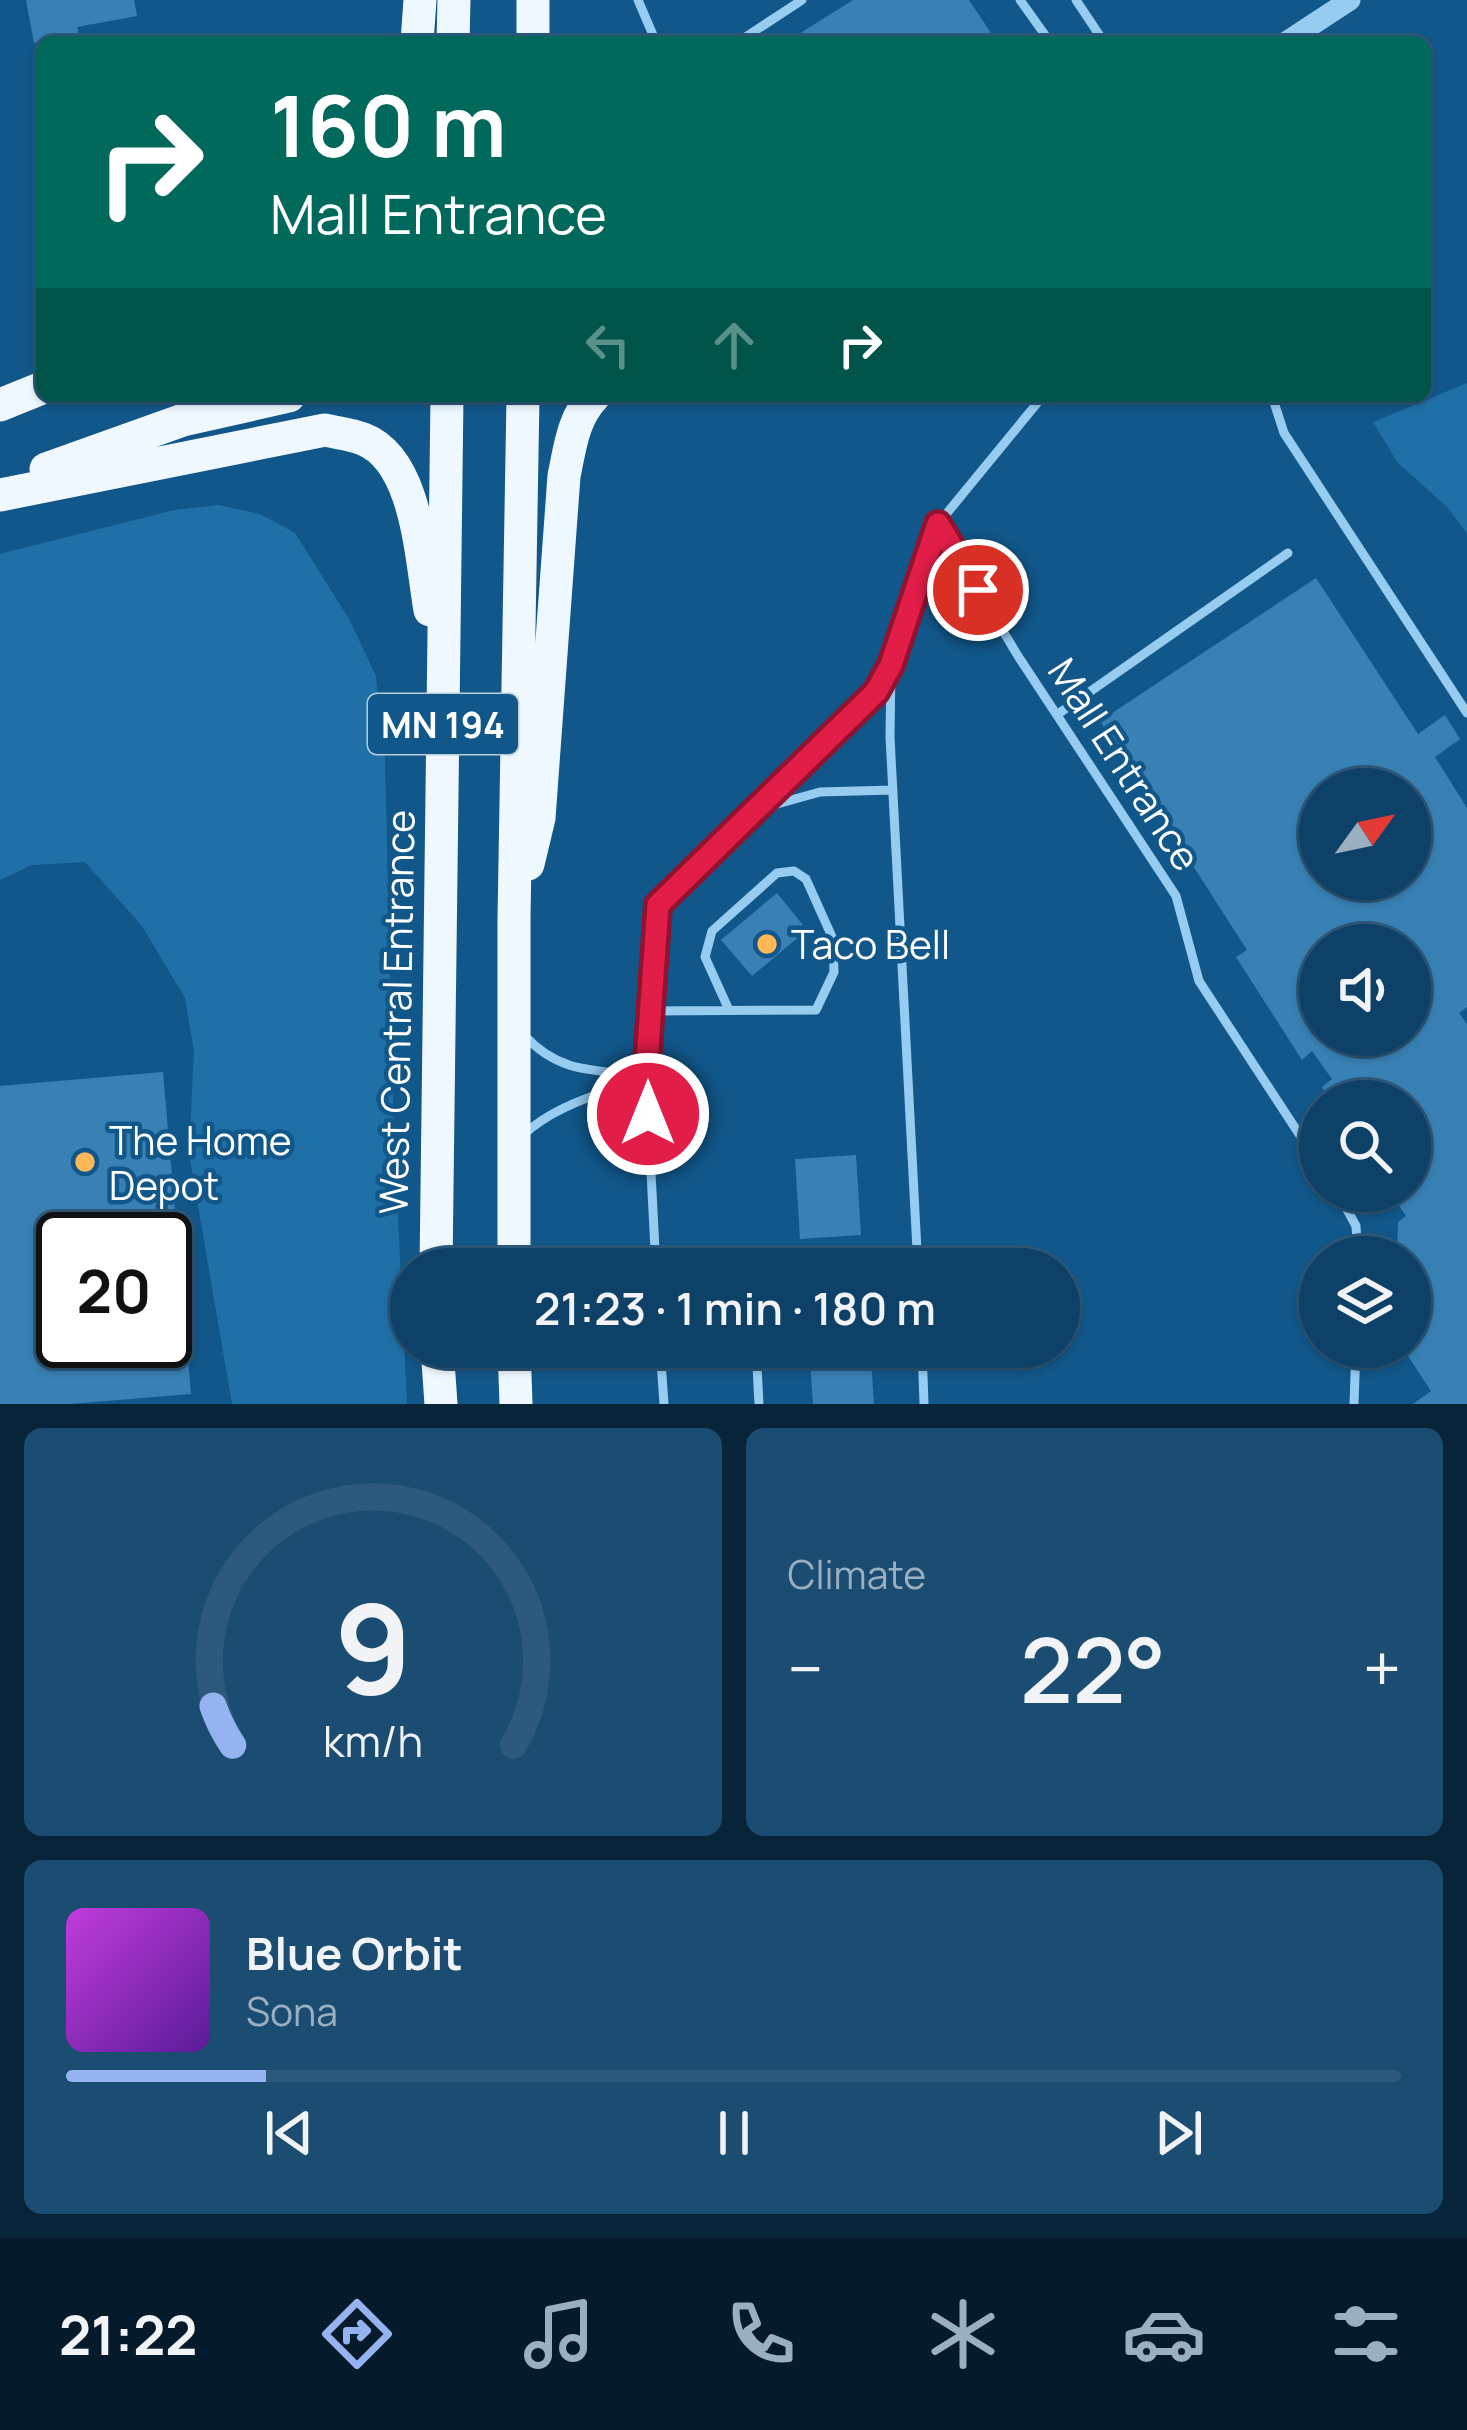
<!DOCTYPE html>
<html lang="en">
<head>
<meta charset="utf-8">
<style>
	:root { --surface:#0d4168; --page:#1b4c71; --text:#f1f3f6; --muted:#9aafc0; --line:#2d5a7c; --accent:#95b2f1 }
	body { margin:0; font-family:Manrope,sans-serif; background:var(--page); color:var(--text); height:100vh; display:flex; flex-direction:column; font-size:45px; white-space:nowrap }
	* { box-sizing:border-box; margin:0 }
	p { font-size:39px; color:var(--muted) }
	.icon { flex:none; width:66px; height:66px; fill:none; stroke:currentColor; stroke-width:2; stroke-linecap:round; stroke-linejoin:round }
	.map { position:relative; height:1404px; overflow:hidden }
	.drawer { display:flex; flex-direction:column; gap:24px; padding:24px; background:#072439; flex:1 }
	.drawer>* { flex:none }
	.hud { position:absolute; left:36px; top:36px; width:1395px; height:366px; border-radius:18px; box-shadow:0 3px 9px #0004,0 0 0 3px var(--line); background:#00695c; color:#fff; overflow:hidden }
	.needle { width:78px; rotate:57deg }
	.buttons { position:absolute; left:1299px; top:768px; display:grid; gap:24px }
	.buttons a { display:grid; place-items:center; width:132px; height:132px; border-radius:50%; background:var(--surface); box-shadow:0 3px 9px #0004,0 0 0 3px var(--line); font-size:60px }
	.speed { position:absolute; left:36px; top:1212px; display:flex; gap:24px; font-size:60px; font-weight:700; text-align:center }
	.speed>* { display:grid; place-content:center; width:156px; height:156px; border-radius:50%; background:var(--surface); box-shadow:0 3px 9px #0004,0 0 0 3px var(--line); line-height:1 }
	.speed .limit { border:6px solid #111; border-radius:18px; background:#fff; color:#111 }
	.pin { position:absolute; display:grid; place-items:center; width:102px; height:102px; color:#fff; margin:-51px; border:6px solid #fff; border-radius:50%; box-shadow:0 3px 12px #0007 }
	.me { position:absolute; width:132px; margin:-66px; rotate:0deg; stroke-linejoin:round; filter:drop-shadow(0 0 9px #0008) }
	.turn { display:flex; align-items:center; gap:42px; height:252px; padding:0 36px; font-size:54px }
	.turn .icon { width:156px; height:156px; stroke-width:2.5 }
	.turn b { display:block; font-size:84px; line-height:102px }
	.lanes { display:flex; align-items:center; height:114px; padding:0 36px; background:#0003; justify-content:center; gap:60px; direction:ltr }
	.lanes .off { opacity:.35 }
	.big { font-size:90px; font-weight:600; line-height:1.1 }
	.drawer .card { flex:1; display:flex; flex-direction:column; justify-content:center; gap:18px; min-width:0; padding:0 42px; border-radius:18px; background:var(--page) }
	.drawer .dial { align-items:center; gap:0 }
	.dial svg { height:312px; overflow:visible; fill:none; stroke:var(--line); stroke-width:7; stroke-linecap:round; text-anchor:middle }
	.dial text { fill:var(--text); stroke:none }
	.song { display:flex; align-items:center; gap:36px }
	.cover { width:144px; height:144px; border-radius:18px; background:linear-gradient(135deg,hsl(290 70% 55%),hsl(270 70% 35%)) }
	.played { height:12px; border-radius:6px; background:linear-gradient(90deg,var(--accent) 15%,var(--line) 15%) }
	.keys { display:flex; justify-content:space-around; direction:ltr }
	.heat { display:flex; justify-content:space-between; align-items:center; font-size:66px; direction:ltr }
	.drawer .tiles { flex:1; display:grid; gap:24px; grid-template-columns:1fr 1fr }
	.card:last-child { grid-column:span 2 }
	.trip { position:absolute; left:390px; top:1248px; width:690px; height:120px; border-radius:60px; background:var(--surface); box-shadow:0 3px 9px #0004,0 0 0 3px var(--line); font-weight:600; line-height:120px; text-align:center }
	.tabs { display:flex; height:192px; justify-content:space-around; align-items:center; background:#051a2a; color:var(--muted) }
	.tabs .icon { width:84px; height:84px }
	.tabs .selected { color:var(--accent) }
	.tabs b { font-size:54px; color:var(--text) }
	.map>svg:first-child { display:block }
</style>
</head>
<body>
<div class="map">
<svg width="1467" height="1404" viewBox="0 0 1467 1404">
	<rect width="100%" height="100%" fill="#11578a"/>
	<path fill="#2070a8" d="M1467 383V533L1447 507 1398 463 1373 422Z
		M219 505 260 514 295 533 349 619 376 676 385 759 394 1138 407 1404H232L189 1153 194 1051 185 998 142 926 85 862 32 865 0 880V554L174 510Z"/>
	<path fill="#3981b4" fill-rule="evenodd" d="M26 0H134L137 16 77 27 79 35 34 43Z
		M853 0H969L997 42H786Z
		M1316 578 1418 734 1445 715 1460 739 1435 757 1467 808V1007L1459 1013 1467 1024V1404H1413L1431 1391 1402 1347H1410V1257H1397L1398 1222 1406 1216 1389 1191H1410V1101H1330L1322 1087 1332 1079 1312 1051 1302 1060 1236 957 1247 950 1100 721ZM1320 789H1410V879H1320ZM1320 945H1410V1035H1320Z
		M777 893 807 930 752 976 721 940Z
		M163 1072 191 1394 70 1404H0V1086ZM63 1239H165V1341H63Z
		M856 1155 861 1235 800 1239 795 1159Z
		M809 1347H870L874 1404H813Z"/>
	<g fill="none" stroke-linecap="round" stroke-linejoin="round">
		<path stroke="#97ccf1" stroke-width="9" d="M638 0 656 42
			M1020 0 1050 42
			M1076 0 1104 42
			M738 42 802 0
			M1272 396 1284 433 1467 713
			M938 524 1018 656 1176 896 1199 981 1320 1166
			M891 669 890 737 918 1269
			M1058 714 1288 553
			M763 808 820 792 893 790
			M651 1011 816 1010 834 972 833 939 806 879 794 871 777 873 712 931 705 957 729 1010
			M525 1036C559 1073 594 1070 641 1075
			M523 1135C558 1103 603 1094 646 1076
			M1337 1191 1356 1226 1358 1257
			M656 1269 646 1076 658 905 876 692 891 665 938 524 1043 396
			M660 1347 664 1404
			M756 1347 759 1404
			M922 1347 924 1404
			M1354 1404 1356 1347"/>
		<path stroke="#97ccf1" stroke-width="21" d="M1286 42 1350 0"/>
		<path stroke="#f0f8ff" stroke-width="33" d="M417 42 420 0
			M453 42 454 0
			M533 42V0
			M0 405 42 388
			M46 469 183 420 289 396
			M0 495 325 430C337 433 351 434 363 439 418 460 421 560 430 610
			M528 864 539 818 564 476C570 447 573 418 594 396
			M436 1269 447 396
			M514 1269V918L523 396
			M437 1347 441 1404
			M514 1347 516 1404"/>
	</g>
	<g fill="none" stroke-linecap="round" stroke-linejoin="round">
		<g stroke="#92132f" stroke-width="30">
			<path id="route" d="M648 1114 646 1076 658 905 876 692 891 665 938 524 978 590"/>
		</g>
		<use href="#route" stroke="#e11d48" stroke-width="21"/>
	</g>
	<g fill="#ffb757" stroke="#11578a" stroke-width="4.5">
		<circle cx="767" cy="944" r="12"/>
		<circle cx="85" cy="1162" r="12"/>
	</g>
	<g text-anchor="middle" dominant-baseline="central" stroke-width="9" stroke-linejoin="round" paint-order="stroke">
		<rect fill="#11578a" stroke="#b8cddc" stroke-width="3" x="368" y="694" width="150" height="60" rx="9"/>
		<g font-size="36" font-weight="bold" fill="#fff">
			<text x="443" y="724">MN 194</text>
		</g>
		<g font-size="39" fill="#fff" stroke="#11578a">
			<text transform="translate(1125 764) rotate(57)">Mall Entrance</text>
			<text transform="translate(396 1012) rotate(-89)">West Central Entrance</text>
		</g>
		<g font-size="39" fill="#fff" stroke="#11578a" text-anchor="start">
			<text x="791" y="944">Taco Bell</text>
			<text x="109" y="1140">The Home<tspan x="109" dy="45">Depot</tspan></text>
		</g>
	</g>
</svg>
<div class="buttons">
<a><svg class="needle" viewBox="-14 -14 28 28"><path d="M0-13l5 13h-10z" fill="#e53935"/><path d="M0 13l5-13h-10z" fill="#9aafc0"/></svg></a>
<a><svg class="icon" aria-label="sound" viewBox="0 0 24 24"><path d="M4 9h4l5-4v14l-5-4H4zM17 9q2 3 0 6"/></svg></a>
<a><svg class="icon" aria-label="search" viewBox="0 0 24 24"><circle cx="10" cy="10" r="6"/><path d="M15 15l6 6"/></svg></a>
<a><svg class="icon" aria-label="layers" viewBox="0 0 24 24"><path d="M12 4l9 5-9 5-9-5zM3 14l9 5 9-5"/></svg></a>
</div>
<div class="speed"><div class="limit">20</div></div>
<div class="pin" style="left:978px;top:590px;background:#d93025"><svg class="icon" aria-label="arrive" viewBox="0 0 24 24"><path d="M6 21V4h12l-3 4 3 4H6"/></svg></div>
<svg class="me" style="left:648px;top:1114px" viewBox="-20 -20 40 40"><circle r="17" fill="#e11d48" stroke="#fff" stroke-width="3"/><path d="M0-11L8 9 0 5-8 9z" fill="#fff"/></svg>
<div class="trip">21:23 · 1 min · 180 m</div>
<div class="hud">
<div class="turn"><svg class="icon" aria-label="right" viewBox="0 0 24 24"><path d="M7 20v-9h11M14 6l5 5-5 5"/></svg><div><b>160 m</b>Mall Entrance</div></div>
<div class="lanes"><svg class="icon off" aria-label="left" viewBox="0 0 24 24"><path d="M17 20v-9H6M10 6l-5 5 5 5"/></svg><svg class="icon off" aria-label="ahead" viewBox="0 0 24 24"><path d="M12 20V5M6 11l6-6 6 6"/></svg><svg class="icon" aria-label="right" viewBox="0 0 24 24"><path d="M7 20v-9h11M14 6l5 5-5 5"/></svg></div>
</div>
</div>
<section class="drawer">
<div class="tiles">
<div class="card dial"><svg viewBox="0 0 100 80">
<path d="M14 69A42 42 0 1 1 86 69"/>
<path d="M14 69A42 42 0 0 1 9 59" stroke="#95b2f1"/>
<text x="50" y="56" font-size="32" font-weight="700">9</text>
<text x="50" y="72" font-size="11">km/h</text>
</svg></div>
<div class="card"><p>Climate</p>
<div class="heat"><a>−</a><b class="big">22°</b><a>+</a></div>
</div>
<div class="card">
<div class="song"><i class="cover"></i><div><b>Blue Orbit</b><p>Sona</p></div></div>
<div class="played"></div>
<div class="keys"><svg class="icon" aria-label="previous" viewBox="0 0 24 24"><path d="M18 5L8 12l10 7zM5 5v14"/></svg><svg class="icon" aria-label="pause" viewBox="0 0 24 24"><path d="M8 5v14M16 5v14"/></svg><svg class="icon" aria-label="next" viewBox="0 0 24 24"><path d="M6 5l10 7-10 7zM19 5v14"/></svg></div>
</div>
</div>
</section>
<nav class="tabs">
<b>21:22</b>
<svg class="icon selected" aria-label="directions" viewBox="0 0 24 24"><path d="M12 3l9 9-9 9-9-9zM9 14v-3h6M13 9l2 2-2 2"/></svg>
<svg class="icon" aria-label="music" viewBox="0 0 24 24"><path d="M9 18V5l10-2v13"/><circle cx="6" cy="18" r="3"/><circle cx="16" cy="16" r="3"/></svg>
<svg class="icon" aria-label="phone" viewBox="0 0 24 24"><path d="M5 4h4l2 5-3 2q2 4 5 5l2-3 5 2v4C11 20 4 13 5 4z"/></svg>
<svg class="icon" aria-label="climate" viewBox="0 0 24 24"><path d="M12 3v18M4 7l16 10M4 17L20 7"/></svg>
<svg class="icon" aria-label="car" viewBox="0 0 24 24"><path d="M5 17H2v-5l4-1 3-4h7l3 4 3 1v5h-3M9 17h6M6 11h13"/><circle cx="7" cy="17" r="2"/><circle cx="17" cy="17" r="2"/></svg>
<svg class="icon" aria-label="filters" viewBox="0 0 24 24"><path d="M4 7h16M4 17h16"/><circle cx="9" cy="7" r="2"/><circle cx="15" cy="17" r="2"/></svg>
</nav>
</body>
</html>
